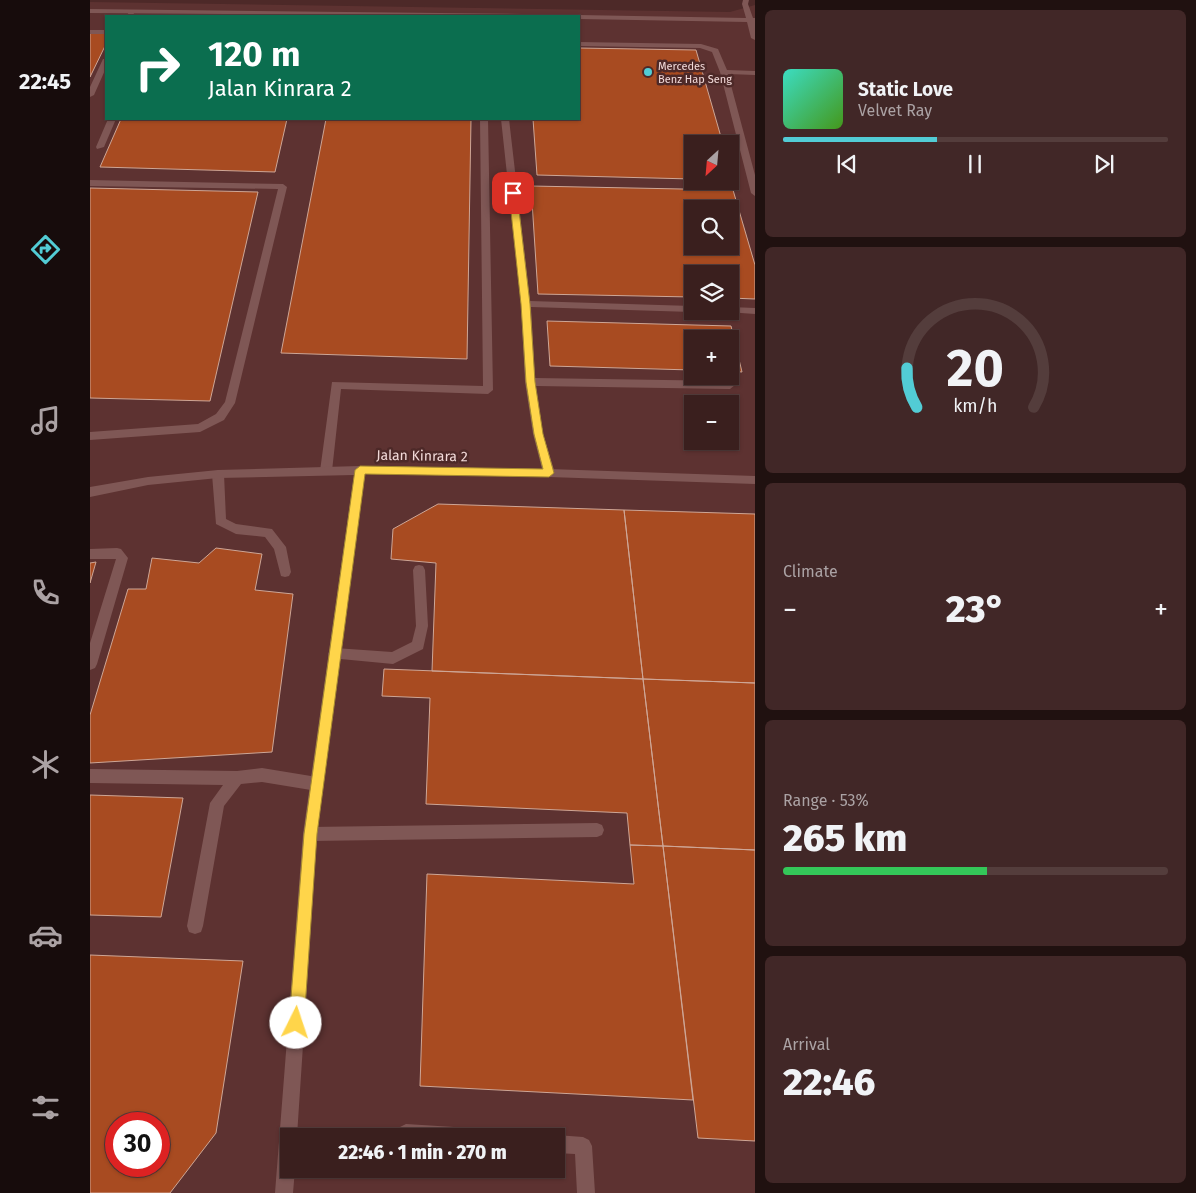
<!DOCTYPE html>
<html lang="en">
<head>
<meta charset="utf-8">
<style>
	:root { --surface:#3a1f1e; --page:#412727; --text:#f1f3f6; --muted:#aba2a4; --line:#543d3c; --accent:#52ccd5 }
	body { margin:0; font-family:"Fira Sans",sans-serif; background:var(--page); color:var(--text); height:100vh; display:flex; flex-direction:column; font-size:19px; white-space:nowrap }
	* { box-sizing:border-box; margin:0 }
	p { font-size:16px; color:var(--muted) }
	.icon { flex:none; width:28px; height:28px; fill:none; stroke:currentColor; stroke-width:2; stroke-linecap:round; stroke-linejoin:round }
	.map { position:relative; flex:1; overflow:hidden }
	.drawer { display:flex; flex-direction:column; gap:10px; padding:10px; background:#201110; width:441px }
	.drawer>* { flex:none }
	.banner { position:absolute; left:15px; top:15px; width:475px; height:105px; border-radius:0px; box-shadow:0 1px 4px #0004,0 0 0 1px var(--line); background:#0b6e4f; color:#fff; overflow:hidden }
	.needle { width:32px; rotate:206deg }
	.controls { position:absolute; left:594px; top:135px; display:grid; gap:10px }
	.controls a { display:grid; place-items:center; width:55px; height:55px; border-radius:0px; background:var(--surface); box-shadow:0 1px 4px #0004,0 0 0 1px var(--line); font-size:25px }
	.speed { position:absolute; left:15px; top:1112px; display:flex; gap:10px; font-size:25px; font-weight:700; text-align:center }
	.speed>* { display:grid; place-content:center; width:65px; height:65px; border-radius:50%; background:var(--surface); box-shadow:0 1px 4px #0004,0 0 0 1px var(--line); line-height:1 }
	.speed .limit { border:8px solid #d22; background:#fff; color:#111 }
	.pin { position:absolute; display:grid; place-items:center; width:42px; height:42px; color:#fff; margin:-21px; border-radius:10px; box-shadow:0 2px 8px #0006 }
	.me { position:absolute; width:55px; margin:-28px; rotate:4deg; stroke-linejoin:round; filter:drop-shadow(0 0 4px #0008) }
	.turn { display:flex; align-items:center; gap:18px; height:105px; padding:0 20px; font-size:22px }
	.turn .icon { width:65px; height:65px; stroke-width:2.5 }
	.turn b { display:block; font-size:35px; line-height:42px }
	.big { font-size:38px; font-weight:800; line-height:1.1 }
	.drawer .widget { flex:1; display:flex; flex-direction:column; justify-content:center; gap:8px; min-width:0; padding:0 18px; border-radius:8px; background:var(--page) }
	.drawer .dial { align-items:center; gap:0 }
	.dial svg { height:130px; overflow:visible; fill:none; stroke:var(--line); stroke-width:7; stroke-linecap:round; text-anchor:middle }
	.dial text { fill:var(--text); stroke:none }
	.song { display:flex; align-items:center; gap:15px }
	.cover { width:60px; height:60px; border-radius:8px; background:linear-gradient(135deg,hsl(170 70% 55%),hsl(100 70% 35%)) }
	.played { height:5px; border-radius:2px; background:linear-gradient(90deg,var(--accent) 40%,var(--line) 40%) }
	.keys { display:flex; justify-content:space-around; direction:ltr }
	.heat { display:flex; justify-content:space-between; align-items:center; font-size:28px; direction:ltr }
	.charge { height:8px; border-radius:4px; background:linear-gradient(90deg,#34c759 53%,var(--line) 0) }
	.trip { position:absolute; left:190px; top:1128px; width:285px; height:50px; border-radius:0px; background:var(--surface); box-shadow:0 1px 4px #0004,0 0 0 1px var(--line); font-weight:800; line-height:50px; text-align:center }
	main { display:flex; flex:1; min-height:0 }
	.dock { display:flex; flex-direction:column; width:90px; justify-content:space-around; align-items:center; background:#170c0c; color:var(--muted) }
	.dock .icon { width:35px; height:35px }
	.dock .on { color:var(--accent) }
	.dock b { font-size:22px; color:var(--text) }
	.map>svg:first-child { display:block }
</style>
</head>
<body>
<main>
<nav class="dock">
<b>22:45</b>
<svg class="icon on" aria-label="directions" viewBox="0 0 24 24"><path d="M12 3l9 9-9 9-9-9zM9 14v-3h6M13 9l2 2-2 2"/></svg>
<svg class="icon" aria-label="music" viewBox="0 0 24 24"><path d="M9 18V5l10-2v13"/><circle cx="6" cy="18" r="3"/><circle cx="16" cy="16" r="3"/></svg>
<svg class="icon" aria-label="phone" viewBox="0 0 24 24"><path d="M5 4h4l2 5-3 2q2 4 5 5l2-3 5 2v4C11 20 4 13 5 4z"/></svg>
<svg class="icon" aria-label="climate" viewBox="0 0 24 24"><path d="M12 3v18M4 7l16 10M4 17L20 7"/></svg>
<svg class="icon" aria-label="car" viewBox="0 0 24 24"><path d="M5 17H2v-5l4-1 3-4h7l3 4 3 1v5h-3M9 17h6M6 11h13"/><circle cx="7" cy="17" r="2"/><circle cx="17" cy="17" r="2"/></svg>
<svg class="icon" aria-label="filters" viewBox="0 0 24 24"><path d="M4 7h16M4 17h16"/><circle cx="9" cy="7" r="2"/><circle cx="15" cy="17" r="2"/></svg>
</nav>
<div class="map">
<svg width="665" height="1193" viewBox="0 0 665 1193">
	<rect width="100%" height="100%" fill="#4d2928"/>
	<path fill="#5d3231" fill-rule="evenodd" d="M0 2 640 12 665 5V1193H0ZM16 16H489V119H16ZM602 144H640V181H602ZM602 209H640V246H602ZM602 274H640V311H602ZM602 339H640V376H602ZM602 404H640V441H602ZM26 1124H69V1166H26ZM199 1136H466V1169H199Z"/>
	<path fill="#a84b21" stroke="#cea696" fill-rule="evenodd" d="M0 33H16V44L0 77Z
		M489 48 606 50 633 144H602V179L447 175 443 119H489Z
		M31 119H197L185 172 10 167Z
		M236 119H381L377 359 191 353Z
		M441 186 643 190 665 265V299L640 298V274H602V297L448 294ZM602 209H640V246H602Z
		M0 188 168 192 120 401 0 398Z
		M457 321 641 326 652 372 640 371V339H602V370L460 366Z
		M348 504 534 510 553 679 342 671 346 563 301 559 303 529Z
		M534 510 665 514V683L553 679Z
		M126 548 172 554 165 590 203 594 182 752 0 763V715L38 589H56L62 558 109 563Z
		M6 562 0 583V563Z
		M294 669 553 679 573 846 540 845 537 813 336 804 340 698 292 696Z
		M553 679 665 683V850L573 846Z
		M0 795 93 798 71 917 0 915Z
		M540 845 573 846 603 1100 330 1086 337 874 544 884Z
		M573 846 665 850V1141L608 1138Z
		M0 955 153 961 126 1133 80 1193H0ZM26 1124H69V1166H26Z"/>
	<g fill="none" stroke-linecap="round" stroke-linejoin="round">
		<path fill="#7f5755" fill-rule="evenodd" d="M40 11 45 12 42 16H36Z
			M0 30H16V34H0Z
			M489 42 611 44 628 49 637 70 665 71V75L638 74 665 175V196L661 193 630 72 622 52 610 48 489 46Z
			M13 59H16V68L4 95 0 97V87Z
			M18 119H26L14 147 7 149 6 147Z
			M390 119H398L403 390 398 394 251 389 242 471 240 474H232L230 471 242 382 393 386Z
			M411 119H419L440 301 602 306V311H605L602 312 441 307 445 378 640 381 645 385 640 389 446 386 453 434 465 473 459 477 453 473 443 434 435 382 431 304Z
			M0 180 193 184 197 187 145 403 134 420 110 432 0 440V432L108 424 126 414 135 402 188 189 0 186Z
			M640 307 665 308V314L637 312 640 311Z
			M128 470 134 474 136 519 146 524 182 529 196 547 201 572 199 576 195 577 191 576 184 549 175 537 146 534 126 524 122 474Z
			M27 548 31 549 38 558 7 664 5 668 0 670V643L26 559H0V549Z
			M329 565 333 566 335 570 338 626 333 649 303 664 240 658 238 654 240 650 245 648 302 652 322 642 326 626 323 570 325 566Z
			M172 768 227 777 232 779 234 784 232 789 227 791 172 782 151 784 134 806 113 926 111 932 105 934 99 932 97 926 120 803 133 785 0 783V769L147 771Z
			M507 823 512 825 514 830 512 835 507 837 220 841 215 839 213 834 215 829 220 827Z
			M316 1124 364 1127 370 1130 373 1136H309L307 1133 310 1127Z
			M466 1135 493 1137 499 1140 502 1146 505 1193H487L485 1154 466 1153V1136H463Z"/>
		<path fill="#7f5755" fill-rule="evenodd" d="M653 0H659L658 4 663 18H665V40L661 38 657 22 489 19V16H486L489 15 656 18 652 4Z
			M0 9 433 14 436 16 0 13Z
			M270 466 459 469 665 476V484L459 477 275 474 227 834 207 1136H199V1169H205L203 1193H185L213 834 264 475 128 478 58 485 0 497V487L58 477 128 470Z"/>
	</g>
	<path fill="#ffd54a" stroke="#a68a30" d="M423 190 427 193 440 304 445 382 453 434 464 473 459 477 275 474 227 834 214 1023 212 1028 206 1030 201 1028 199 1023 214 834 265 470 270 466 453 469 444 434 436 382 431 304 419 193Z"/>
	<circle fill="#52ccd5" stroke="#4d2928" stroke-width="2" cx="558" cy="72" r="5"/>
	<g text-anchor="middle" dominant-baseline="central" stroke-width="5" stroke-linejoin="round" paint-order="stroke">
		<g font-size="11" fill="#f2dad9" stroke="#4d2928" text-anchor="start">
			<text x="568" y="66">Mercedes<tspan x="568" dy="13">Benz Hap Seng</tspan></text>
		</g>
		<g font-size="14" fill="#f2dad9" stroke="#4d2928">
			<text transform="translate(332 456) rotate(1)">Jalan Kinrara 2</text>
		</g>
	</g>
</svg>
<div class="controls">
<a><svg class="needle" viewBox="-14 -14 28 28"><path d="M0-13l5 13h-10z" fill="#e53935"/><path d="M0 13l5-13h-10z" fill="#aba2a4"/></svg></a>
<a><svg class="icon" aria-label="search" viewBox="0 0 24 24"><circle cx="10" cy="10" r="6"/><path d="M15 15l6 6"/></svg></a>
<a><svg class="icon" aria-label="layers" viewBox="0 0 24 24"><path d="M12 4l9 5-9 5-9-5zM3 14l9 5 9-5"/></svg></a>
<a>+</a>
<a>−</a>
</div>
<div class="speed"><div class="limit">30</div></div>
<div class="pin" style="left:423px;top:193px;background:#d93025"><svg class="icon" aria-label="arrive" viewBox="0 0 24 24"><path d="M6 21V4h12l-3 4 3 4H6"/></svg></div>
<svg class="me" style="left:206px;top:1023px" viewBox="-20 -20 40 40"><circle r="19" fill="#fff"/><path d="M0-13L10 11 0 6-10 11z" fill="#ffd54a"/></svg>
<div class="trip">22:46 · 1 min · 270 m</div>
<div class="banner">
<div class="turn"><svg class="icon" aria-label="right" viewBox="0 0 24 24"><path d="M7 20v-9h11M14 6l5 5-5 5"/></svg><div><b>120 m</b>Jalan Kinrara 2</div></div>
</div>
</div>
<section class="drawer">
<div class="widget">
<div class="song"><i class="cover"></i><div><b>Static Love</b><p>Velvet Ray</p></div></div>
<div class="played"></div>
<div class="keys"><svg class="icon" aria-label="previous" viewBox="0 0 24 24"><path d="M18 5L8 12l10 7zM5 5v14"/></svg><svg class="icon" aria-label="pause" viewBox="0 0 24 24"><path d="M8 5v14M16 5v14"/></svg><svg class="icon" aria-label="next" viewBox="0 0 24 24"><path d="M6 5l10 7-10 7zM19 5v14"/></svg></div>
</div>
<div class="widget dial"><svg viewBox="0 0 100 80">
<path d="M14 69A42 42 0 1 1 86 69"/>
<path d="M14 69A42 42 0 0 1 8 45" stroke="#52ccd5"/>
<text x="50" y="56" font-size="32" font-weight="700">20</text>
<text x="50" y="72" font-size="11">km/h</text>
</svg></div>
<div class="widget"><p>Climate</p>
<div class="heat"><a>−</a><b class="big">23°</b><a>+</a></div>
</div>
<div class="widget"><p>Range · 53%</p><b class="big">265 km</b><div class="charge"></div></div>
<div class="widget"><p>Arrival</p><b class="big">22:46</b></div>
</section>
</main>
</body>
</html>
